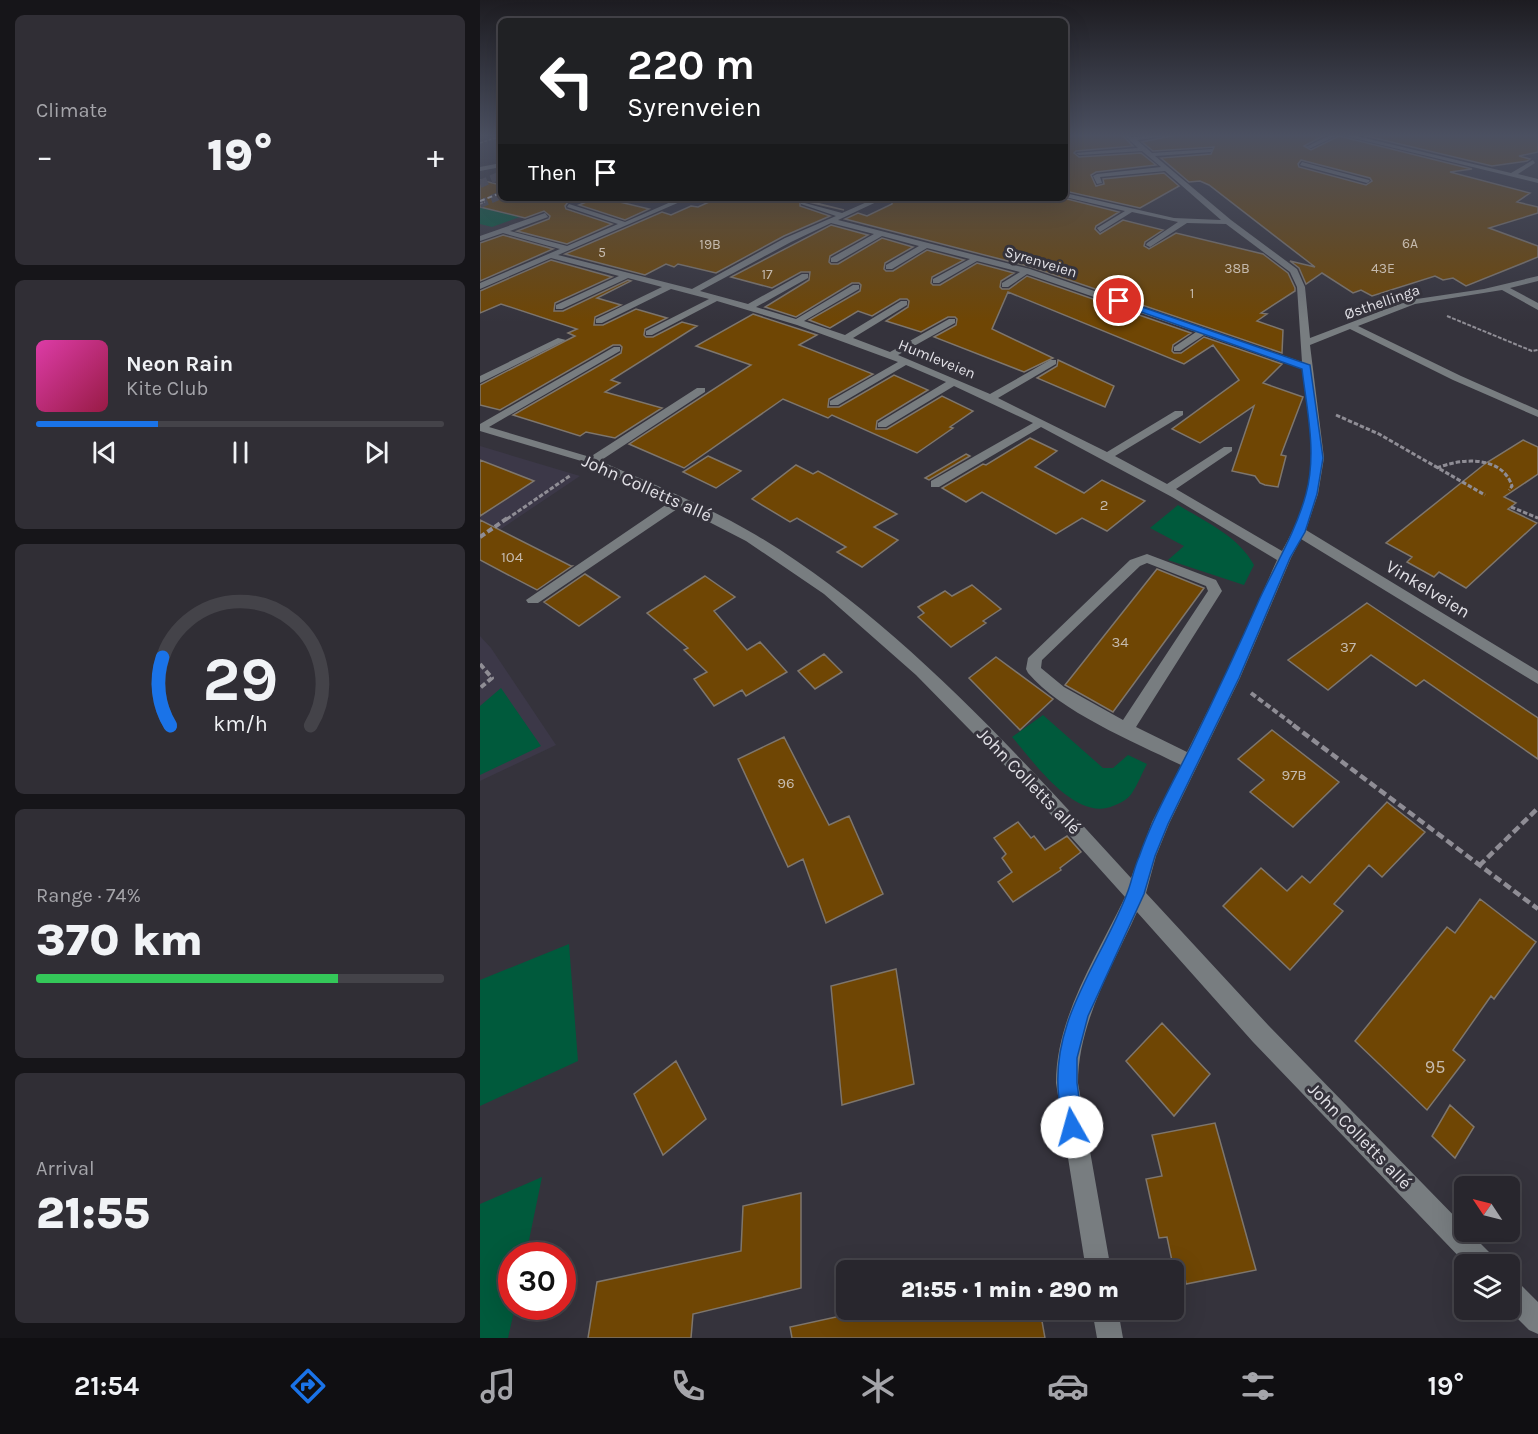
<!DOCTYPE html>
<html lang="en">
<head>
<meta charset="utf-8">
<style>
	:root { --surface:#28262d; --page:#302e35; --text:#f1f3f6; --muted:#a5a5aa; --line:#444349; --accent:#1a73e8 }
	body { margin:0; font-family:Karla,sans-serif; background:var(--page); color:var(--text); height:100vh; display:flex; flex-direction:column; font-size:22px; white-space:nowrap }
	* { box-sizing:border-box; margin:0 }
	p { font-size:20px; color:var(--muted) }
	.icon { flex:none; width:33px; height:33px; fill:none; stroke:currentColor; stroke-width:2; stroke-linecap:round; stroke-linejoin:round }
	.map { position:relative; flex:1; overflow:hidden }
	.details { display:flex; flex-direction:column; gap:15px; padding:15px; background:#161519; width:480px }
	.details>* { flex:none }
	.banner { position:absolute; left:18px; top:18px; width:570px; height:183px; border-radius:9px; box-shadow:0 6px 24px #0002,0 0 0 2px var(--line); background:#202124; color:#fff; overflow:hidden }
	.needle { width:39px; rotate:305deg }
	.buttons { position:absolute; left:974px; top:1176px; display:grid; gap:12px }
	.buttons a { display:grid; place-items:center; width:66px; height:66px; border-radius:9px; background:var(--surface); box-shadow:0 6px 24px #0002,0 0 0 2px var(--line); font-size:30px }
	.speed { position:absolute; left:18px; top:1242px; display:flex; gap:12px; font-size:30px; font-weight:700; text-align:center }
	.speed>* { display:grid; place-content:center; width:78px; height:78px; border-radius:50%; background:var(--surface); box-shadow:0 6px 24px #0002,0 0 0 2px var(--line); line-height:1 }
	.speed .limit { border:9px solid #d22; background:#fff; color:#111 }
	.pin { position:absolute; display:grid; place-items:center; width:51px; height:51px; color:#fff; margin:-26px; border:3px solid #fff; border-radius:50%; box-shadow:0 2px 6px #0007 }
	.me { position:absolute; width:66px; margin:-33px; rotate:353deg; stroke-linejoin:round; filter:drop-shadow(0 0 4px #0008) }
	.turn { display:flex; align-items:center; gap:21px; height:126px; padding:0 30px; font-size:27px }
	.turn .icon { width:78px; height:78px; stroke-width:2.5 }
	.turn b { display:block; font-size:42px; line-height:51px }
	.then { display:flex; align-items:center; height:57px; padding:0 30px; background:#0003; gap:12px; font-size:22px }
	.big { font-size:45px; font-weight:800; line-height:1.1 }
	.details .card { flex:1; display:flex; flex-direction:column; justify-content:center; gap:9px; min-width:0; padding:0 21px; border-radius:9px; background:var(--page) }
	.details .dial { align-items:center; gap:0 }
	.dial svg { height:156px; overflow:visible; fill:none; stroke:var(--line); stroke-width:7; stroke-linecap:round; text-anchor:middle }
	.dial text { fill:var(--text); stroke:none }
	.song { display:flex; align-items:center; gap:18px }
	.cover { width:72px; height:72px; border-radius:9px; background:linear-gradient(135deg,hsl(320 70% 55%),hsl(340 70% 35%)) }
	.played { height:6px; border-radius:3px; background:linear-gradient(90deg,var(--accent) 30%,var(--line) 30%) }
	.keys { display:flex; justify-content:space-around; direction:ltr }
	.heat { display:flex; justify-content:space-between; align-items:center; font-size:33px; direction:ltr }
	.charge { height:9px; border-radius:4px; background:linear-gradient(90deg,#34c759 74%,var(--line) 0) }
	.trip { position:absolute; left:356px; top:1260px; width:348px; height:60px; border-radius:9px; background:var(--surface); box-shadow:0 6px 24px #0002,0 0 0 2px var(--line); font-weight:800; line-height:60px; text-align:center }
	.tabs { display:flex; height:96px; justify-content:space-around; align-items:center; background:#100f12; color:var(--muted) }
	.tabs .icon { width:42px; height:42px }
	.tabs .selected { color:var(--accent) }
	.tabs b { font-size:27px; color:var(--text) }
	main { display:flex; flex:1; min-height:0 }
	.map>svg:first-child { display:block }
</style>
</head>
<body>
<main>
<section class="details">
<div class="card"><p>Climate</p>
<div class="heat"><a>−</a><b class="big">19°</b><a>+</a></div>
</div>
<div class="card">
<div class="song"><i class="cover"></i><div><b>Neon Rain</b><p>Kite Club</p></div></div>
<div class="played"></div>
<div class="keys"><svg class="icon" aria-label="previous" viewBox="0 0 24 24"><path d="M18 5L8 12l10 7zM5 5v14"/></svg><svg class="icon" aria-label="pause" viewBox="0 0 24 24"><path d="M8 5v14M16 5v14"/></svg><svg class="icon" aria-label="next" viewBox="0 0 24 24"><path d="M6 5l10 7-10 7zM19 5v14"/></svg></div>
</div>
<div class="card dial"><svg viewBox="0 0 100 80">
<path d="M14 69A42 42 0 1 1 86 69"/>
<path d="M14 69A42 42 0 0 1 10 34" stroke="#1a73e8"/>
<text x="50" y="56" font-size="32" font-weight="700">29</text>
<text x="50" y="72" font-size="11">km/h</text>
</svg></div>
<div class="card"><p>Range · 74%</p><b class="big">370 km</b><div class="charge"></div></div>
<div class="card"><p>Arrival</p><b class="big">21:55</b></div>
</section>
<div class="map">
<svg width="1058" height="1338" viewBox="0 0 1058 1338">
	<rect width="100%" height="100%" fill="#35333c"/>
	<path fill="#3c3848" d="M0 446 100 476 0 543Z
		M0 636 11 648 76 745 0 781Z"/>
	<path fill="#005a3c" d="M21 198H91L12 227 0 224V205Z
		M698 505C726 522 758 536 774 565L764 585 688 560 704 546 670 528Z
		M21 688 61 746 0 775V706Z
		M563 715 623 768H633L648 755 667 764C662 773 658 784 652 793 648 799 641 803 633 806 595 822 554 762 532 737Z
		M89 944 98 1061 0 1106V980Z
		M62 1177 46 1255 32 1256V1306L35 1307 28 1338H0V1204Z"/>
	<path fill="#6f4604" stroke="#7e766d" stroke-width="1.5" fill-rule="evenodd" d="M585 135H642L653 146 596 151 594 153 599 157 661 153 676 165 616 172 611 175 616 186 624 184 623 179 684 173 699 186 660 208 585 191Z
		M696 135H845L824 146 831 150 859 136 992 169 970 172 1050 193 1037 202 1058 207V213L1009 228 1058 246V257L986 286 973 278 963 280 955 276 892 296 881 290 873 293 842 273 826 284 819 268 810 261 835 267 729 185 720 181 709 182 681 158 731 154 734 147 673 151 662 142ZM821 160 890 178 892 181 886 185 819 167 818 164Z
		M882 135H1058V152L1039 156 1050 159 1047 161 1012 166Z
		M0 180 21 185V198H71L88 202 85 206 86 209 132 224 87 244 37 231 69 219 70 216 64 211 45 218 0 207Z
		M116 198H123L169 209 145 220 99 205Z
		M238 198H316L364 210 320 200V206L350 216 304 236 236 273 198 264 194 267 186 264 165 275 85 254 182 212 191 215 211 206 218 207Z
		M413 198H583L639 212 616 226 615 229 620 234 643 220 683 230 665 242 664 246 669 249 696 233 783 254 808 273 815 288V291L781 313 787 314 777 321 803 330 802 353 551 267 365 219 378 213 387 216 412 204Z
		M351 225 388 235 350 256 349 262 351 264H358L402 238 433 247 405 263 404 269 406 271H413L447 250 484 260 452 277 451 283 453 285H460L497 263 534 273 521 281 520 287 522 289H529L547 276 711 333 693 345 692 351 694 353H701L724 337 802 364 783 383 823 397 801 455 806 456 798 487 785 485 780 483 775 476 752 471 774 406 720 443 692 429 759 380 733 345 704 364 528 292 512 329 573 358 544 372 454 337 476 325 477 319 475 317H468L441 332 406 321 428 307 429 301 427 299H420L392 316 378 311 350 328 329 320 380 291 381 285 379 283H372L316 317 285 307 329 280 330 272H321L292 288 251 277Z
		M23 235 73 249 0 281V243Z
		M71 260 132 277 75 303 74 311H83L148 280 151 281 117 298 141 305 115 317 114 325H123L156 309 187 318 165 329 164 335 166 337H173L202 322 217 326 131 380 140 383 125 392 182 408 135 438 106 432 100 436 33 415 141 353 142 347 140 345H133L20 410 0 405V385L95 336 88 333 97 329 21 304 0 313V291Z
		M273 314 337 335 319 345 393 374 349 399 348 407H359L414 375 448 390 397 421 396 429H407L462 396 493 411 470 427 473 428 437 453 352 415 348 418 303 399 204 468 149 444 271 365 216 346Z
		M578 360 634 386 625 407 557 378 577 366Z
		M550 438 577 451 555 467 604 493 622 480 665 501 627 531 602 518 576 534 502 492 486 502 462 488 503 464 506 465Z
		M1043 440 1058 447V474L1024 497 1036 503 1028 509 1057 523 986 588 959 572 954 577 927 562 932 557 906 543 1006 463Z
		M486 454 490 456 449 480 445 478Z
		M228 456 261 471 236 488 203 472Z
		M0 460 54 481 0 516Z
		M316 465 333 474 338 471 417 514 394 527 418 540 382 567 357 552 366 547 317 518 310 522 272 499Z
		M0 520 91 566H92L57 590 0 560Z
		M677 569 724 588 633 712 585 685Z
		M105 574 140 597 99 626 64 602Z
		M225 576 255 597 234 611 267 650 280 642 307 672 266 696 262 690 234 706 214 679 227 672 204 650 208 648 167 613Z
		M492 585 521 609 503 621 506 623 471 647 438 617 444 613 438 607 465 591 472 596Z
		M887 603 1058 718V759L944 680 936 686 891 655 848 690 808 660Z
		M344 654 362 672 335 689 318 671Z
		M516 657 573 699 540 730 489 678Z
		M792 730 859 782 813 827 770 792 784 780 758 759Z
		M304 737 349 825 369 816 403 894 346 923 323 859 308 867 258 759Z
		M907 802 945 832 902 877 889 865 854 904 863 911 810 970 743 906 781 868 807 891 822 876 830 883Z
		M538 822 551 838 554 836 565 850 587 836 601 852 580 868 581 870 533 902 518 882 532 872 522 858 526 854 514 838Z
		M1000 899 1056 942 1014 999 1011 996 973 1050 985 1060 947 1110 875 1041 967 927 975 933Z
		M416 969 434 1084 362 1105 351 986Z
		M682 1023 730 1074 694 1116 646 1061Z
		M196 1061 226 1119 183 1155 154 1094Z
		M970 1105 994 1127 975 1158 952 1136Z
		M735 1123 776 1270 706 1284 705 1278 696 1280 687 1237 679 1238 666 1179 682 1176 672 1135Z
		M321 1193V1288L213 1314 211 1338H108L117 1282 261 1251 263 1206Z
		M388 1310H466L467 1318 500 1310H560L565 1338H312L310 1327Z"/>
	<g fill="none" stroke-linecap="round" stroke-linejoin="round">
		<path stroke="#4f4d56" stroke-width="8" stroke-dasharray="8 4" stroke-linecap="butt" d="M0 184 21 175
			M0 204 21 195"/>
		<path stroke="#8f8d95" stroke-width="1.5" stroke-dasharray="3 1.5" stroke-linecap="butt" d="M0 143 21 136
			M0 204 5 202"/>
		<path stroke="#8f8d95" stroke-width="2" stroke-dasharray="4 1.5" stroke-linecap="butt" d="M967 316 1052 351 1058 350"/>
		<path stroke="#8f8d95" stroke-width="3" stroke-dasharray="4.5 2" stroke-linecap="butt" d="M856 415 899 434 1005 495
			M957 468C981 458 1022 455 1032 486L1029 490
			M1031 507 1058 518
			M27 519 91 475"/>
		<path stroke="#8f8d95" stroke-width="4" stroke-dasharray="6 3" stroke-linecap="butt" d="M0 537 29 517
			M0 664 12 678 0 688
			M771 693 815 726"/>
		<path stroke="#8f8d95" stroke-width="4.5" stroke-dasharray="8 4" stroke-linecap="butt" d="M813 725 1058 909
			M999 866 1058 808"/>
		<path fill="#787d80" fill-rule="evenodd" d="M644 135 653 137 694 135 657 140 672 153 733 149 731 152 675 156 751 220 817 269 825 287 830 338 930 300 1004 289 1058 276V281L1030 288 1058 303V310L1022 290 935 304 878 326 981 376 1058 410V417L973 380 870 329 830 345 844 458 838 494 826 530 1058 671V684L821 539 811 558 760 678 689 824 676 856 666 893 789 1026 984 1226V1232H989L1012 1255 1015 1264H986L773 1042 657 912C633 966 598 1022 598 1083L631 1270H606L576 1083C576 1017 617 956 645 897L546 787 436 675 344 594 266 541 200 507 58 603H48L46 600 190 502 108 463 0 431V424L134 347H140V351L9 427 110 457 217 388H225V392L120 461C173 484 227 506 276 535 417 619 541 758 651 878L672 822 701 765C654 742 581 712 548 673L546 669 548 658 650 560 667 554 736 580 742 591 656 727 707 752 744 678 797 560 692 497 561 427 459 487H451V481L553 423 474 386 406 427H398V423L466 382 426 365 358 405H350V401L418 362 317 325 237 301 172 335H166V331L229 299 191 289 122 323H116V319L182 287 148 278 82 309H76V305L139 276 71 258 0 289V283L80 249 23 233 0 241V236L65 213 68 217 30 231 87 246 138 224 87 207 89 204 145 222 200 198H209L78 255 212 289 305 238 356 216 321 204V202L362 213 396 198H405L358 220 550 269 822 362 817 287 810 272 746 224 707 223 670 247 666 245 667 243 698 222 652 212 620 232 617 228 645 211 585 197V193L694 218 741 220 685 171 620 177 622 183 617 184 613 176 617 174 681 167 662 151 599 155 596 153 658 148ZM351 223 394 234 351 258V262H357L402 236 439 246 406 265V269H412L447 248 490 259 453 279V283H459L497 261 540 272 522 283V287H528L547 274 716 332 694 347V351H700L724 335 822 369C826 397 833 429 832 458 832 489 817 524 802 551L696 489 752 451V447H744L687 484 635 456 703 415V411H695L627 452 518 398 576 364V360H570L510 394 418 355 475 323V319H469L410 352 373 338 427 305V301H421L365 335 324 321 379 289V285H373L316 319 276 307 328 278V274H322L268 304 220 291 311 242ZM667 563 726 586 728 591 643 720 584 687 561 668 562 660 660 566Z
			M850 135H858L831 148 826 147Z
			M861 135H872L1031 173 1053 160 1055 163 1038 174 1058 179V183Z
			M822 162 889 180 890 181 887 183 820 165Z
			M21 163V167L0 171V167Z
			M78 338 86 340 0 383V376Z
			M1029 1278 1038 1282 1058 1302V1334L1049 1330 1029 1310Z
			M612 1310H638L643 1338H617Z"/>
		<path stroke="#cac9cf" stroke-width="2" stroke-dasharray="5 3" stroke-linecap="butt" d="M0 201 21 193"/>
	</g>
	<linearGradient id="sky" x2="0" y2="1"><stop stop-color="#1d1c21"/><stop offset="0.42" stop-color="#4b5061"/><stop offset="1" stop-color="#4b5061" stop-opacity="0"/></linearGradient>
	<rect width="1058" height="322" fill="url(#sky)"/>
	<path fill="#1a73e8" stroke="#114b97" stroke-width="1.5" d="M639 299 830 365 843 458 837 494 825 532 810 558 759 678 688 824 675 856 664 894 608 1016 597 1058V1083L603 1127 600 1134 592 1137 585 1134C580 1123 580 1111 579 1099 569 1020 622 961 648 891 652 880 654 868 659 857 672 819 693 782 711 746 735 697 758 648 780 598 796 564 816 531 826 494 837 453 827 411 822 369L636 303V300Z"/>
	<g text-anchor="middle" dominant-baseline="central" stroke-width="6" stroke-linejoin="round" paint-order="stroke">
		<g font-size="14" fill="#c5baae">
			<text x="930" y="243">6A</text>
			<text x="230" y="244">19B</text>
			<text x="122" y="252">5</text>
			<text x="757" y="268">38B</text>
			<text x="903" y="268">43E</text>
			<text x="287" y="274">17</text>
			<text x="712" y="293">1</text>
		</g>
		<g font-size="15" fill="#e2e1e7" stroke="#35333c">
			<text transform="translate(561 262) rotate(17)">Syrenveien</text>
			<text transform="translate(902 302) rotate(-19)">Østhellinga</text>
			<text transform="translate(457 359) rotate(22)">Humleveien</text>
		</g>
		<g font-size="15" fill="#c5baae">
			<text x="624" y="505">2</text>
			<text x="32" y="557">104</text>
			<text x="640" y="642">34</text>
			<text x="868" y="647">37</text>
			<text x="814" y="775">97B</text>
			<text x="306" y="783">96</text>
		</g>
		<g font-size="18" fill="#e2e1e7" stroke="#35333c">
			<text transform="translate(167 488) rotate(24)">John Colletts allé</text>
			<text transform="translate(948 589) rotate(31)">Vinkelveien</text>
			<text transform="translate(549 781) rotate(46)">John Colletts allé</text>
			<text transform="translate(880 1136) rotate(46)">John Colletts allé</text>
		</g>
		<g font-size="18" fill="#c5baae">
			<text x="955" y="1067">95</text>
		</g>
	</g>
</svg>
<div class="buttons">
<a><svg class="needle" viewBox="-14 -14 28 28"><path d="M0-13l5 13h-10z" fill="#e53935"/><path d="M0 13l5-13h-10z" fill="#a5a5aa"/></svg></a>
<a><svg class="icon" aria-label="layers" viewBox="0 0 24 24"><path d="M12 4l9 5-9 5-9-5zM3 14l9 5 9-5"/></svg></a>
</div>
<div class="speed"><div class="limit">30</div></div>
<div class="pin" style="left:639px;top:301px;background:#d93025"><svg class="icon" aria-label="arrive" viewBox="0 0 24 24"><path d="M6 21V4h12l-3 4 3 4H6"/></svg></div>
<svg class="me" style="left:592px;top:1127px" viewBox="-20 -20 40 40"><circle r="19" fill="#fff"/><path d="M0-13L10 11 0 6-10 11z" fill="#1a73e8"/></svg>
<div class="trip">21:55 · 1 min · 290 m</div>
<div class="banner">
<div class="turn"><svg class="icon" aria-label="left" viewBox="0 0 24 24"><path d="M17 20v-9H6M10 6l-5 5 5 5"/></svg><div><b>220 m</b>Syrenveien</div></div>
<div class="then">Then<svg class="icon" aria-label="arrive" viewBox="0 0 24 24"><path d="M6 21V4h12l-3 4 3 4H6"/></svg></div>
</div>
</div>
</main>
<nav class="tabs">
<b>21:54</b>
<svg class="icon selected" aria-label="directions" viewBox="0 0 24 24"><path d="M12 3l9 9-9 9-9-9zM9 14v-3h6M13 9l2 2-2 2"/></svg>
<svg class="icon" aria-label="music" viewBox="0 0 24 24"><path d="M9 18V5l10-2v13"/><circle cx="6" cy="18" r="3"/><circle cx="16" cy="16" r="3"/></svg>
<svg class="icon" aria-label="phone" viewBox="0 0 24 24"><path d="M5 4h4l2 5-3 2q2 4 5 5l2-3 5 2v4C11 20 4 13 5 4z"/></svg>
<svg class="icon" aria-label="climate" viewBox="0 0 24 24"><path d="M12 3v18M4 7l16 10M4 17L20 7"/></svg>
<svg class="icon" aria-label="car" viewBox="0 0 24 24"><path d="M5 17H2v-5l4-1 3-4h7l3 4 3 1v5h-3M9 17h6M6 11h13"/><circle cx="7" cy="17" r="2"/><circle cx="17" cy="17" r="2"/></svg>
<svg class="icon" aria-label="filters" viewBox="0 0 24 24"><path d="M4 7h16M4 17h16"/><circle cx="9" cy="7" r="2"/><circle cx="15" cy="17" r="2"/></svg>
<b>19°</b>
</nav>
</body>
</html>
